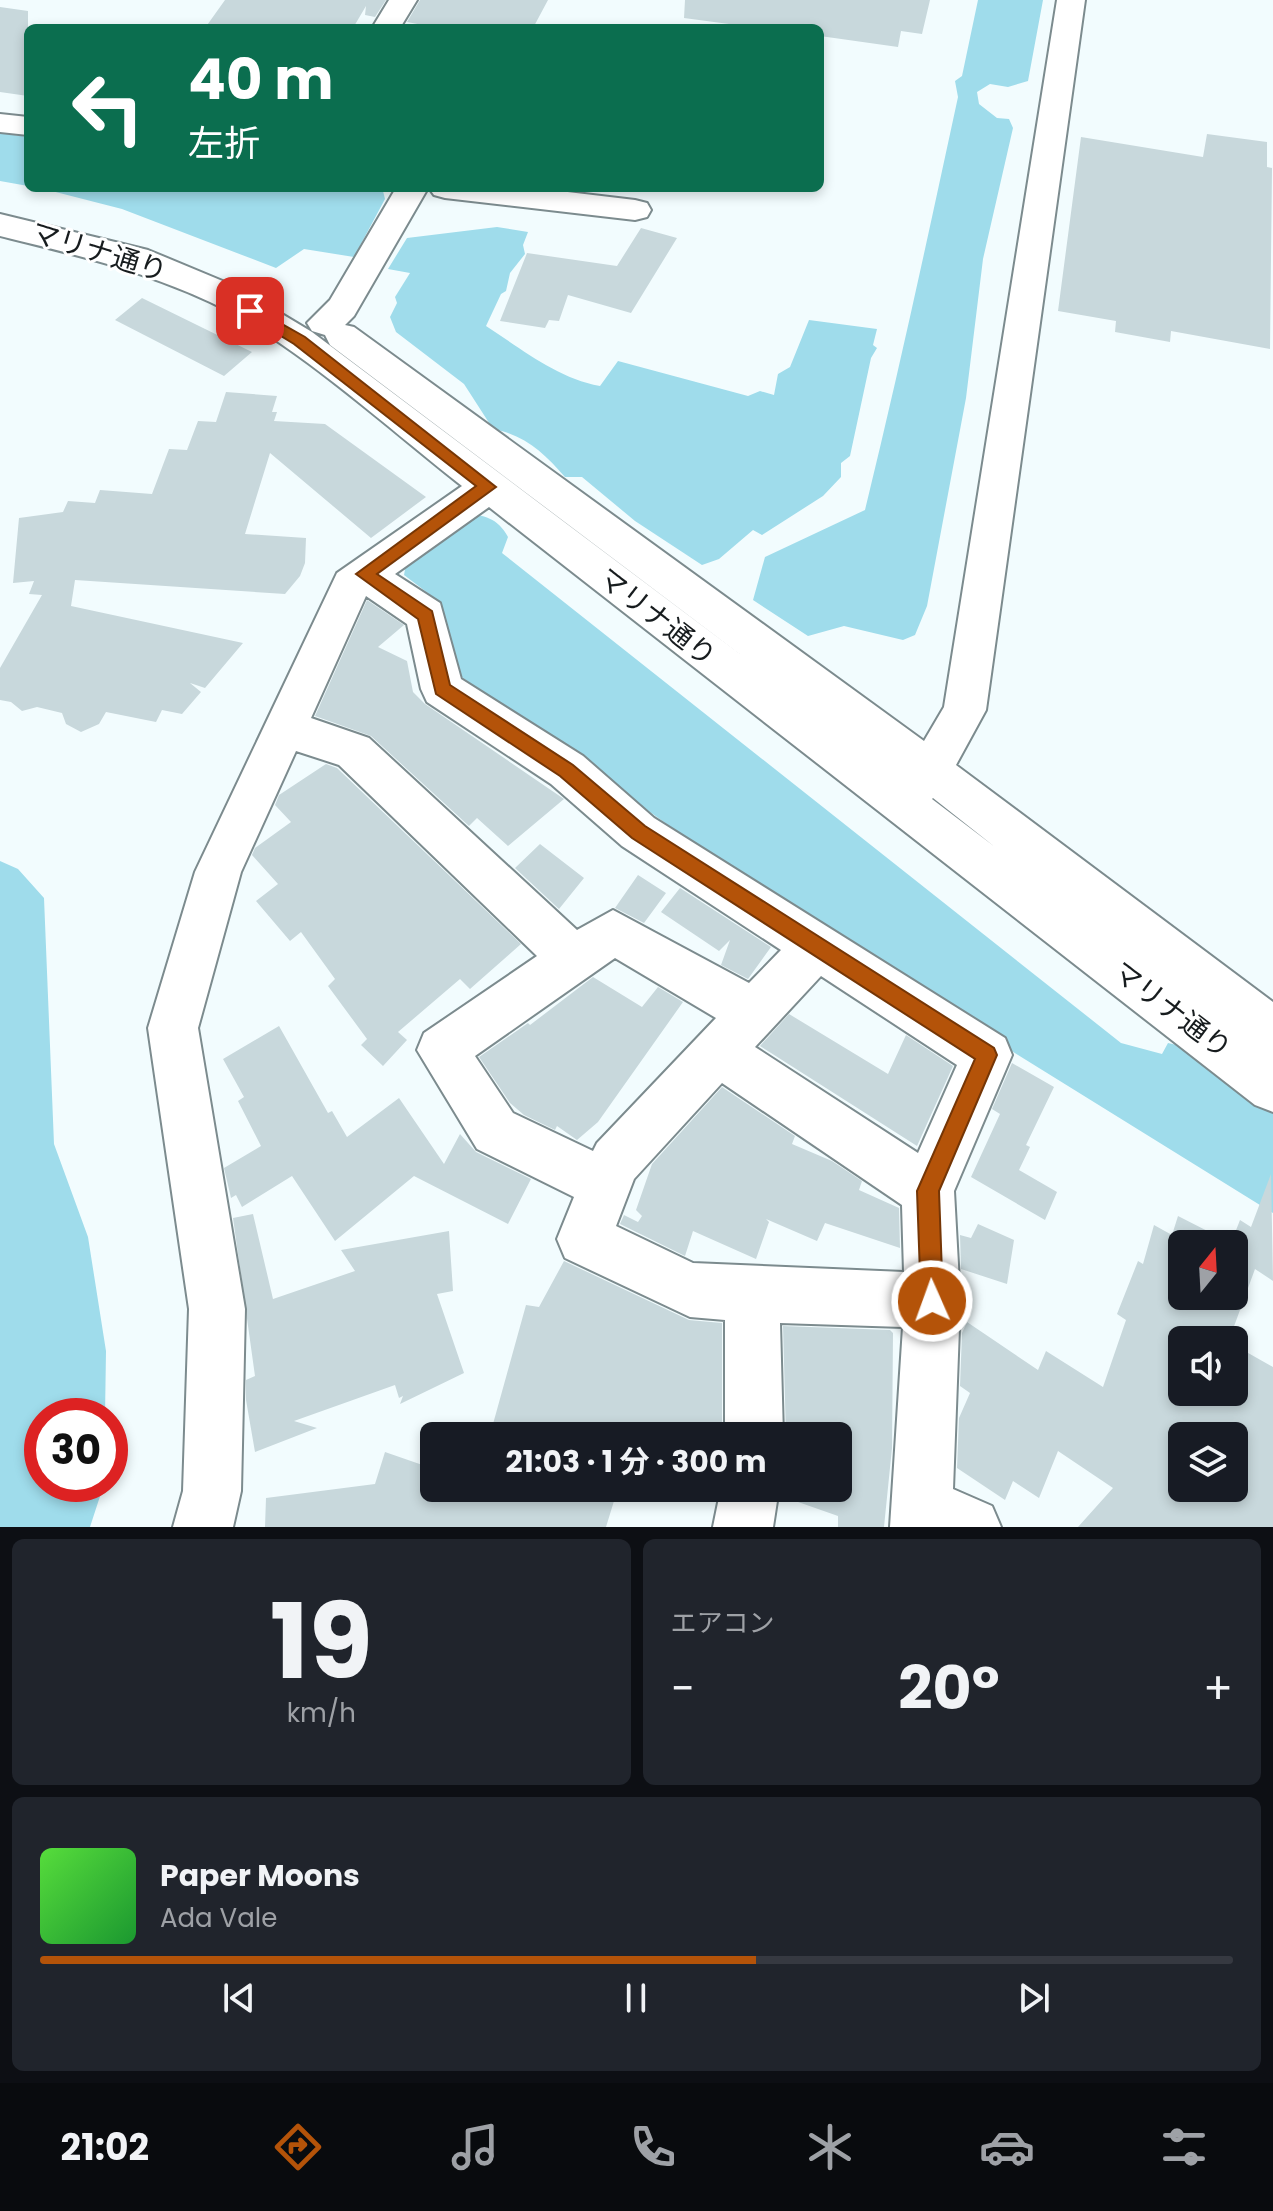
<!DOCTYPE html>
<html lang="ja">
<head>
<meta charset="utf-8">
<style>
	:root { --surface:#171b24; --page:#20242c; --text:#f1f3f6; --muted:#9ea1a6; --line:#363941; --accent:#b45309 }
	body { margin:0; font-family:Poppins,"Noto Sans JP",sans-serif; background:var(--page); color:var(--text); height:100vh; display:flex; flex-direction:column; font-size:30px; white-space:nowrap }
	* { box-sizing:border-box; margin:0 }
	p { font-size:26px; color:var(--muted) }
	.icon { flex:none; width:44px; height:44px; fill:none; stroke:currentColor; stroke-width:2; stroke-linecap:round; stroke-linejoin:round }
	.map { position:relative; height:1527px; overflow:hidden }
	.sheet { display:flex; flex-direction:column; gap:12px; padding:12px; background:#0d0f14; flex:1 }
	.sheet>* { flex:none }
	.guide { position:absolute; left:24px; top:24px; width:800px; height:168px; border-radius:12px; box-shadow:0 4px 12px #0003; background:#0b6e4f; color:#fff; overflow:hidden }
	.needle { width:52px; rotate:18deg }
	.controls { position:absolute; left:1168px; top:1230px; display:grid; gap:16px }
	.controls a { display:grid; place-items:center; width:80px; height:80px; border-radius:12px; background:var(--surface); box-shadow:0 4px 12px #0003; font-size:40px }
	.speed { position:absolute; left:24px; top:1398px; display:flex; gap:16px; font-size:40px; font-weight:700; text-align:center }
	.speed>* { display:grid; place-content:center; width:104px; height:104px; border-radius:50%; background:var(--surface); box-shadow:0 4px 12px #0003; line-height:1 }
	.speed .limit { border:12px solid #d22; background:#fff; color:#111 }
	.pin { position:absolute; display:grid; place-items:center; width:68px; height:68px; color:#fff; margin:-34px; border-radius:16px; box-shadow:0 4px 12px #0006 }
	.me { position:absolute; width:88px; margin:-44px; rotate:358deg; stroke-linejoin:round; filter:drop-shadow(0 0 6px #0008) }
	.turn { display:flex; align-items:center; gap:28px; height:168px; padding:0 32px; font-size:36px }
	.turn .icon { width:104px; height:104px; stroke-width:2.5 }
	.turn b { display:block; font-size:56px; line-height:68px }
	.big { font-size:60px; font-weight:700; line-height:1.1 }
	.sheet .widget { flex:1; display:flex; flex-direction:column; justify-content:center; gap:12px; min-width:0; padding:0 28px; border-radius:12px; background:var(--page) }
	.sheet .dial { align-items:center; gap:0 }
	.dial b { font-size:104px; line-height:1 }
	.song { display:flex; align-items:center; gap:24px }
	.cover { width:96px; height:96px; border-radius:12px; background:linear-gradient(135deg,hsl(110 70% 55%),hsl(130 70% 35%)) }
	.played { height:8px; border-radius:4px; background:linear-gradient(90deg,var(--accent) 60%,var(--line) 60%) }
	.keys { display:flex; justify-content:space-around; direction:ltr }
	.heat { display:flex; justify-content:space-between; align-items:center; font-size:44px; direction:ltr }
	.sheet .tiles { flex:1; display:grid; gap:12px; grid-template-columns:1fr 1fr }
	.widget:last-child { grid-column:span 2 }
	.trip { position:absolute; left:420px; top:1422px; width:432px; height:80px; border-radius:12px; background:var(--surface); box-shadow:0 4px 12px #0003; font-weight:700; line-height:80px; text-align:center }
	.tab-bar { display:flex; height:128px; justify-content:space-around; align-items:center; background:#090b0e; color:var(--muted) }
	.tab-bar .icon { width:56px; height:56px }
	.tab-bar .selected { color:var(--accent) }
	.tab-bar b { font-size:36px; color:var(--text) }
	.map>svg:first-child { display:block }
</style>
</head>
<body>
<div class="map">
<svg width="1273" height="1527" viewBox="0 0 1273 1527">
	<rect width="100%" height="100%" fill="#f2fcfe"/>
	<path fill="#9fdceb" d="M978 0H1043L1028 81 1008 87 990 84 977 92 979 104 997 118 1009 119 1013 128 983 259 966 398 927 606 915 635 903 640 844 626 808 636 753 600 765 557 865 510C899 371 928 236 958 97L955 81 962 76Z
		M0 133 28 137V186L0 181Z
		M40 188H367L383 191 385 199 354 257 304 249 276 268 122 209Z
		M497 227 528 232 523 245 525 254 510 273 506 291 501 294 486 326C523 350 557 378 600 386L618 361 748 396 760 391 774 395 778 374 790 367 809 320 877 329 873 345 877 348 871 358 850 456 841 463V477L823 496 762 535 753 530 719 559 702 565 635 521 582 477H565C544 453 525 435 493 429L464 384 396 332 390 317 397 303 395 297 410 273 388 269 407 238Z
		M464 513C484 515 498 518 508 537L502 553 1121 1043 1162 1054 1168 1043 1190 1048 1273 1106V1213L1002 1045 682 835 459 675 437 600 404 575 406 564Z
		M0 861 18 869 44 898 54 1144 88 1237 106 1351 105 1416H42V1484H104L90 1527H0Z"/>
	<path fill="#c8d8dc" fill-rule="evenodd" d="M225 0H386L375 17 365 15 366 6 353 28H205Z
		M420 0H548L533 28H438L407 22Z
		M685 0H930L922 34 901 31 898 47 820 36V28H759L684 18Z
		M0 7 28 11V96L0 92Z
		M1207 134 1267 142V167L1272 168 1270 349 1171 331 1170 342 1115 332 1116 321 1058 311 1081 137 1203 157Z
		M641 228 677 238 631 313 568 295 559 321 549 320 545 328 500 321 527 253 617 266Z
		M142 298 252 352 224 376 115 320Z
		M226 392 277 396 272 412H277L274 421 325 424 426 497 371 538 270 453 245 534 306 538 305 563 300 576 285 594 75 580 71 606 243 643 205 688 190 683 201 692 182 714 162 710 156 722 106 712 99 724 81 732 66 724 62 713 37 707 22 711 11 702 0 700V668L42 595 29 594 34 581 13 583 19 518 63 512 68 501 95 503 100 490 152 494 169 449 187 450 198 421 216 422Z
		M367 600 404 625 378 647 407 661 413 692 425 704 564 799 508 846 477 818 469 826 371 736 315 716Z
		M326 764 337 768 521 944 470 989 460 979 398 1032 407 1040 383 1066 361 1045 367 1039 328 986 335 979 301 932 290 941 256 901 278 884 252 855 255 848 291 822 275 805 279 795Z
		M540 844 584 878 559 909 515 868Z
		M638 875 666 893 644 923 615 908Z
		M680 888 771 947 748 979 721 965 730 940 719 951 661 912Z
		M593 977 642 1007 658 987 683 1002 598 1122 577 1140 557 1126 555 1130 524 1115 510 1103 479 1057 528 1023 530 1025Z
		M789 1014 888 1074 906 1035 953 1066 917 1146 760 1046Z
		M279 1026 328 1113 332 1111 347 1137 399 1098 444 1164 460 1134 476 1152 531 1179 508 1224 414 1176 335 1241 292 1176 242 1207 236 1195 231 1198 224 1168 261 1146 238 1101 244 1097 223 1059Z
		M1012 1063 1054 1087 1026 1145 1030 1147 1019 1170 1057 1192 1045 1220 971 1177 1000 1114 992 1109Z
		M722 1087 795 1136 792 1144 832 1161 862 1181 859 1190 899 1208 900 1248 825 1223 817 1241 766 1219 769 1222 756 1259 693 1231 685 1256 620 1224 624 1215 638 1222 642 1216 636 1210 652 1164Z
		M1271 1174 1273 1281 1255 1269 1229 1340H1182V1392H1234V1345L1273 1367V1527H1078L1113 1488 1058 1451 1039 1498 1013 1481 1005 1500 957 1468 959 1418 970 1393 960 1386 962 1333 967 1322 1038 1370 1046 1351 1103 1387 1126 1320 1117 1314 1138 1261 1143 1264 1154 1225 1172 1235 1178 1216 1231 1243 1240 1220 1251 1227ZM1182 1244H1234V1296H1182ZM1182 1436H1234V1488H1182Z
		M253 1214 273 1299 355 1271 341 1250 449 1231 453 1291 437 1294 464 1373 400 1404 403 1396 399 1398 395 1385 294 1421 317 1428 255 1452 246 1400V1380L255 1376 233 1218Z
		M978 1224 1014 1240 1007 1284 961 1269 960 1235 971 1238Z
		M564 1261 689 1320 722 1323V1436H539L493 1424 526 1305 539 1307Z
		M783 1326 890 1330 893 1333 892 1448 884 1527H838V1516L781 1496 782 1488H838V1436H786Z
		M385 1452 434 1469V1488H618L606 1527H265L266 1498 375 1484Z"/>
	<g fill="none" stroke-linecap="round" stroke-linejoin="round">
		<g stroke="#7c8b8e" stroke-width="4">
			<path id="minor" d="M389 0H417L400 28H372Z
				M1057 0H1085L986 710 956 765 1273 1002V1112L1255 1105 489 507 395 574 440 603 461 679 583 756 654 818 1005 1038 1012 1055 954 1191 960 1301 953 1489 992 1506 1001 1527H890L903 1327 780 1323 783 1436H725V1320L690 1317 565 1258 557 1239 574 1197 477 1149 417 1050 424 1033 537 956 339 765 296 751 241 872 198 1028 245 1309 241 1491 233 1527H173L183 1491 189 1309 148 1028 195 872 337 573 462 486C388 428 293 341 210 302 141 270 73 254 0 236V214L148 250 237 287 312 332 899 774 330 345 325 335 312 331 307 323 330 300 396 188H428L354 316 345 325 354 327 924 741 944 707ZM366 596 407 624 421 689 427 702 551 784 622 846 781 950 749 983 613 910 577 930 369 738 311 718ZM933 798 995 847 932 799ZM615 958 716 1018 597 1143 593 1151 513 1113 475 1056ZM821 976 957 1065 918 1153 755 1047ZM722 1083 902 1205 904 1272 693 1263 616 1226 634 1179Z
				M0 114 28 117V135L0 132Z
				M429 188H534L635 200 647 203 651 210 647 217 635 220 445 198 434 195Z
				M721 1488H779L773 1527H713Z"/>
		</g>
		<use href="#minor" fill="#fff" fill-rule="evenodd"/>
	</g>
	<path fill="#b45309" stroke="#753606" stroke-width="2" d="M250 306 305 337 496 487 377 574 432 611 450 685 573 765 645 826 994 1048 997 1055 939 1191 943 1301 940 1309 932 1312 924 1309 921 1301 917 1191 975 1059 632 838 560 776 436 694 418 619 356 574 476 486 294 344 245 314 243 311Z"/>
	<g text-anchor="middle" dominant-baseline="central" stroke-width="6" stroke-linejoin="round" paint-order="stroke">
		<g font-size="28" fill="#171c1e" stroke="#fff">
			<text transform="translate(99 252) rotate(17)">マリナ通り</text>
			<text transform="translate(657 617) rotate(38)">マリナ通り</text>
			<text transform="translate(1172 1010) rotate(37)">マリナ通り</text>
		</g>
	</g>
</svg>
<div class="controls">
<a><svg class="needle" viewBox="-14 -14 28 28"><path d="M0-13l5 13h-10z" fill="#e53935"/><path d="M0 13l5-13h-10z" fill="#9ea1a6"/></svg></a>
<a><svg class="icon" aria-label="sound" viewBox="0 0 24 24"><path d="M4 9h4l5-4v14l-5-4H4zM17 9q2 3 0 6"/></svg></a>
<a><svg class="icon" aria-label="layers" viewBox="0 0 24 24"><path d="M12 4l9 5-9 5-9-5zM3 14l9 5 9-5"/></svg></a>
</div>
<div class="speed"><div class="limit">30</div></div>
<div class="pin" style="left:250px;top:311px;background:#d93025"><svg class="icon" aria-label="arrive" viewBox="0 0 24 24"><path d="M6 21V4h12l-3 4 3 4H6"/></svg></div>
<svg class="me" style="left:932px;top:1301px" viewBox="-20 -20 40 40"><circle r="17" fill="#b45309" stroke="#fff" stroke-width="3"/><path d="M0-11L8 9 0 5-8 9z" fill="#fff"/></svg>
<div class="trip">21:03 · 1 分 · 300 m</div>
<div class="guide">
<div class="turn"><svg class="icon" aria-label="left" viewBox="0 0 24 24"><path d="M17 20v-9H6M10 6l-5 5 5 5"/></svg><div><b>40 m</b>左折</div></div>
</div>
</div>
<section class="sheet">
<div class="tiles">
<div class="widget dial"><b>19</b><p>km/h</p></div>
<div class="widget"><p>エアコン</p>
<div class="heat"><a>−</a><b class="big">20°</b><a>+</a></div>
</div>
<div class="widget">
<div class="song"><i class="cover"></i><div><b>Paper Moons</b><p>Ada Vale</p></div></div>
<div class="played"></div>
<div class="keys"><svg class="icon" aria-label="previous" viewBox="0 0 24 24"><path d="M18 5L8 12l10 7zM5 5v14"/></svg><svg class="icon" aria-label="pause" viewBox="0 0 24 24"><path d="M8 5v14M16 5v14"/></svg><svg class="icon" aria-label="next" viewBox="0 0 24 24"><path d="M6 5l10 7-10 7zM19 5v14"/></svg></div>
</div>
</div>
</section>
<nav class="tab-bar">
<b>21:02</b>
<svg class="icon selected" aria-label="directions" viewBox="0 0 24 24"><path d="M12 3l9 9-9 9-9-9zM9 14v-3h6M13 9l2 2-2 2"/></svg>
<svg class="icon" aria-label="music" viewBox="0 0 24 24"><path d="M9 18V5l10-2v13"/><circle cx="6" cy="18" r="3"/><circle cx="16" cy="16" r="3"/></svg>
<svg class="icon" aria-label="phone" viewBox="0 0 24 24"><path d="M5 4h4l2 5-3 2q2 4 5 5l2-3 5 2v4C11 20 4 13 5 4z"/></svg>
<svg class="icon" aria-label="climate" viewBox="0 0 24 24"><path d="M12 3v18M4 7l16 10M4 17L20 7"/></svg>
<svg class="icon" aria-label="car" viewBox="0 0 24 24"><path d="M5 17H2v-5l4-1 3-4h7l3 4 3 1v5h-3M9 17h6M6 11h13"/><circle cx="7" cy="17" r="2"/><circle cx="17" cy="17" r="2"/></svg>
<svg class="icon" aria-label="filters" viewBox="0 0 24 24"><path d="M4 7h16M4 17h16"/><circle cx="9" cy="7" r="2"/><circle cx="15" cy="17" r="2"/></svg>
</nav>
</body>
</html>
